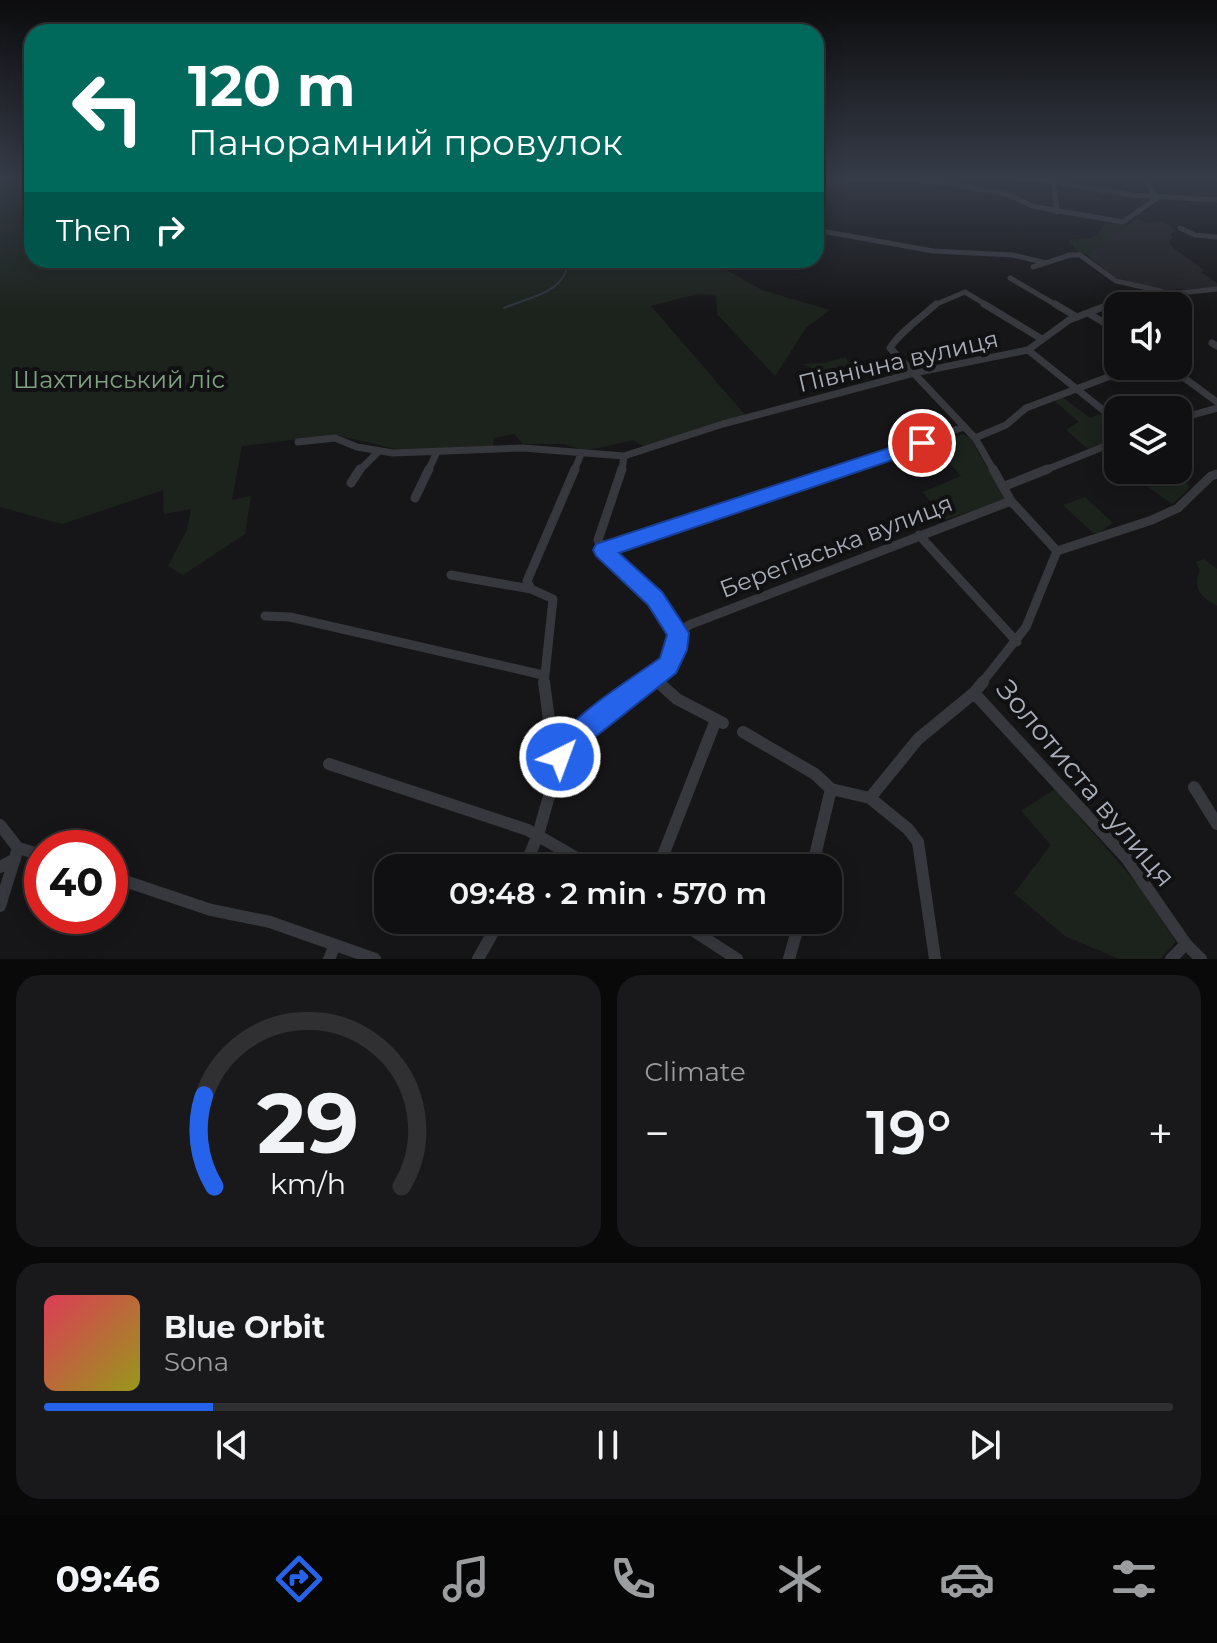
<!DOCTYPE html>
<html lang="en">
<head>
<meta charset="utf-8">
<style>
	:root { --surface:#101012; --page:#19191b; --text:#f1f3f6; --muted:#9c9d9f; --line:#303032; --accent:#2563eb }
	body { margin:0; font-family:Montserrat,sans-serif; background:var(--page); color:var(--text); height:100vh; display:flex; flex-direction:column; font-size:30px; white-space:nowrap }
	* { box-sizing:border-box; margin:0 }
	p { font-size:26px; color:var(--muted) }
	.icon { flex:none; width:44px; height:44px; fill:none; stroke:currentColor; stroke-width:2; stroke-linecap:round; stroke-linejoin:round }
	.map { position:relative; height:959px; overflow:hidden }
	.panel { display:flex; flex-direction:column; gap:16px; padding:16px; background:#09090a; flex:1 }
	.panel>* { flex:none }
	.guide { position:absolute; left:24px; top:24px; width:800px; height:244px; border-radius:24px; box-shadow:0 4px 20px #0003,0 0 0 2px var(--line); background:#00695c; color:#fff; overflow:hidden }
	.fabs { position:absolute; left:1104px; top:292px; display:grid; gap:16px }
	.fabs a { display:grid; place-items:center; width:88px; height:88px; border-radius:16px; background:var(--surface); box-shadow:0 4px 20px #0003,0 0 0 2px var(--line); font-size:40px }
	.speed { position:absolute; left:24px; top:830px; display:flex; gap:16px; font-size:40px; font-weight:700; text-align:center }
	.speed>* { display:grid; place-content:center; width:104px; height:104px; border-radius:50%; background:var(--surface); box-shadow:0 4px 20px #0003,0 0 0 2px var(--line); line-height:1 }
	.speed .limit { border:12px solid #d22; background:#fff; color:#111 }
	.pin { position:absolute; display:grid; place-items:center; width:68px; height:68px; color:#fff; margin:-34px; border:4px solid #fff; border-radius:50%; box-shadow:0 2px 8px #0007 }
	.me { position:absolute; width:88px; margin:-44px; rotate:42deg; stroke-linejoin:round; filter:drop-shadow(0 0 6px #0008) }
	.turn { display:flex; align-items:center; gap:28px; height:168px; padding:0 32px; font-size:36px }
	.turn .icon { width:104px; height:104px; stroke-width:2.5 }
	.turn b { display:block; font-size:56px; line-height:68px }
	.then { display:flex; align-items:center; height:76px; padding:0 32px; background:#0003; gap:16px; font-size:30px }
	.big { font-size:60px; font-weight:600; line-height:1.1 }
	.panel .tile { flex:1; display:flex; flex-direction:column; justify-content:center; gap:12px; min-width:0; padding:0 28px; border-radius:24px; background:var(--page) }
	.panel .dial { align-items:center; gap:0 }
	.dial svg { height:208px; overflow:visible; fill:none; stroke:var(--line); stroke-width:7; stroke-linecap:round; text-anchor:middle }
	.dial text { fill:var(--text); stroke:none }
	.song { display:flex; align-items:center; gap:24px }
	.cover { width:96px; height:96px; border-radius:12px; background:linear-gradient(135deg,hsl(350 70% 55%),hsl(60 70% 35%)) }
	.played { height:8px; border-radius:4px; background:linear-gradient(90deg,var(--accent) 15%,var(--line) 15%) }
	.keys { display:flex; justify-content:space-around; direction:ltr }
	.heat { display:flex; justify-content:space-between; align-items:center; font-size:44px; direction:ltr }
	.panel .tiles { flex:1; display:grid; gap:16px; grid-template-columns:1fr 1fr }
	.tile:last-child { grid-column:span 2 }
	.trip { position:absolute; left:374px; top:854px; width:468px; height:80px; border-radius:24px; background:var(--surface); box-shadow:0 4px 20px #0003,0 0 0 2px var(--line); font-weight:600; line-height:80px; text-align:center }
	.tab-bar { display:flex; height:128px; justify-content:space-around; align-items:center; background:#060607; color:var(--muted) }
	.tab-bar .icon { width:56px; height:56px }
	.tab-bar .active { color:var(--accent) }
	.tab-bar b { font-size:36px; color:var(--text) }
	.map>svg:first-child { display:block }
</style>
</head>
<body>
<div class="map">
<svg width="1217" height="959" viewBox="0 0 1217 959">
	<rect width="100%" height="100%" fill="#161618"/>
	<path fill="#222225" d="M1137 218 1146 223 1163 222 1177 231 1170 234 1173 238 1169 241 1171 246 1205 271 1201 272 1217 283V288L1163 290 1115 278 1087 255Z"/>
	<path fill="#1c231d" d="M0 177H32V260H708L762 290 830 310 806 328 775 376 717 314 716 295 697 294 651 306 746 416 645 447 633 440 585 451 563 444H523L514 434 494 438 493 446 404 451 336 435 242 446 232 500 251 496 245 534 183 575 168 566 187 530 191 509 164 514 163 490 62 524 0 507Z
		M881 177H1003L1016 180 1015 189 1006 193 944 181Z
		M1106 223 1130 225 1087 255 1079 253 1068 240 1094 237Z
		M845 357 865 381 818 386 809 377 812 368 803 364 824 363Z
		M1061 396 1090 418 1102 413 1118 426V438L1088 449 1066 430 1079 422 1052 399Z
		M963 434 970 438 1006 500 944 520 923 492 961 476 933 445Z
		M1134 470H1171L1189 485 1188 490 1172 504 1147 486 1146 474Z
		M1085 497 1113 523 1099 533H1093L1063 505Z
		M1204 559 1217 569V606C1201 597 1192 588 1200 570L1196 562Z
		M1055 789 1139 886 1176 942 1160 959H1119L1065 936 1014 893 1051 845 1021 811Z"/>
	<g fill="none" stroke-linecap="round" stroke-linejoin="round">
		<path stroke="#2c353c" stroke-width="2" d="M504 308C529 297 567 293 568 260"/>
		<path stroke="#37383d" stroke-width="5" d="M1019 177 1132 195 1217 200
			M1053 177 1057 212
			M816 184 879 178 940 182 1009 195 1032 206 1123 222 1157 198 1143 177
			M1180 228 1195 235 1217 237
			M816 230 933 251 1013 255 1046 263
			M1033 267 1070 255H1080L1116 281 1161 291
			M1010 278 1058 306
			M932 306 965 292 988 306
			M1105 306 1141 297 1217 289"/>
		<path stroke="#37383d" stroke-width="7" d="M936 304C922 317 900 332 890 348L975 438 994 471
			M984 304 1040 338
			M1055 304 1077 317
			M1088 313 1118 331
			M1212 343 1217 346
			M1028 350 1118 422
			M1168 366 1217 402
			M1178 419 1217 408
			M975 438 1006 425 1026 408 1137 366
			M298 442 335 438 357 447 393 453 523 448 624 456 723 424 914 373 1028 350 1069 320 1111 304
			M359 471 379 451
			M428 471 437 452
			M574 471 581 454
			M622 471 624 456
			M835 471 964 427
			M1043 471 1118 441"/>
		<path stroke="#37383d" stroke-width="9" d="M622 469 598 540 611 560 647 589 678 633C675 659 663 669 643 684
			M993 469 1011 501 1057 551
			M351 483 360 469
			M1005 486 1048 469
			M415 498 429 469
			M919 535 1017 642
			M603 550 841 469
			M1057 551 1152 520 1178 508 1211 476 1217 474
			M451 575 531 589 553 599 544 684
			M531 589 527 581 575 469
			M265 616 290 617 543 675
			M678 633 689 625 1011 501
			M654 678 661 684
			M981 684 1026 627 1057 551"/>
		<path stroke="#37383d" stroke-width="12" d="M544 682 549 720 560 757
			M658 682 677 699 723 723
			M983 682 974 693 1127 859 1186 944 1201 959
			M743 732 815 774 831 789 870 798
			M329 764 528 830 594 868
			M1194 787 1217 824
			M870 798 908 829 918 842 935 959
			M870 798 918 739 974 693
			M0 825 18 848
			M18 848 42 855
			M0 867 15 859
			M524 868 538 835 560 757 576 736 646 682
			M658 868 716 720
			M812 868 831 789
			M110 876 211 910 270 922 375 959
			M0 906 18 848
			M677 920 737 959
			M329 959 335 945
			M478 959 500 920
			M789 959 800 920
			M1171 959 1186 944"/>
	</g>
	<linearGradient id="sky" x2="0" y2="1"><stop stop-color="#0c0c0d"/><stop offset="0.57" stop-color="#363c48"/><stop offset="1" stop-color="#363c48" stop-opacity="0"/></linearGradient>
	<rect width="1217" height="312" fill="url(#sky)"/>
	<path fill="#2563eb" stroke="#184099" stroke-width="2" d="M922 437 928 439 931 443 928 448 619 553 662 592 689 633 687 650 676 673 585 745 569 766 560 770 551 766 548 757C564 718 626 683 660 658L667 635 648 605 596 556 593 550 596 544Z"/>
	<g text-anchor="middle" dominant-baseline="central" stroke-width="8" stroke-linejoin="round" paint-order="stroke">
		<g font-size="24" fill="#a8adb8" stroke="#111113">
			<text transform="translate(898 361) rotate(-13)">Північна вулиця</text>
			<text transform="translate(836 546) rotate(-21)">Берегівська вулиця</text>
		</g>
		<g font-size="24" fill="#7fa381" stroke="#111113">
			<text x="119" y="379">Шахтинський ліс</text>
		</g>
		<g font-size="28" fill="#a8adb8" stroke="#111113">
			<text transform="translate(1086 783) rotate(50)">Золотиста вулиця</text>
		</g>
	</g>
</svg>
<div class="fabs">
<a><svg class="icon" aria-label="sound" viewBox="0 0 24 24"><path d="M4 9h4l5-4v14l-5-4H4zM17 9q2 3 0 6"/></svg></a>
<a><svg class="icon" aria-label="layers" viewBox="0 0 24 24"><path d="M12 4l9 5-9 5-9-5zM3 14l9 5 9-5"/></svg></a>
</div>
<div class="speed"><div class="limit">40</div></div>
<div class="pin" style="left:922px;top:443px;background:#d93025"><svg class="icon" aria-label="arrive" viewBox="0 0 24 24"><path d="M6 21V4h12l-3 4 3 4H6"/></svg></div>
<svg class="me" style="left:560px;top:757px" viewBox="-20 -20 40 40"><circle r="17" fill="#2563eb" stroke="#fff" stroke-width="3"/><path d="M0-11L8 9 0 5-8 9z" fill="#fff"/></svg>
<div class="trip">09:48 · 2 min · 570 m</div>
<div class="guide">
<div class="turn"><svg class="icon" aria-label="left" viewBox="0 0 24 24"><path d="M17 20v-9H6M10 6l-5 5 5 5"/></svg><div><b>120 m</b>Панорамний провулок</div></div>
<div class="then">Then<svg class="icon" aria-label="right" viewBox="0 0 24 24"><path d="M7 20v-9h11M14 6l5 5-5 5"/></svg></div>
</div>
</div>
<section class="panel">
<div class="tiles">
<div class="tile dial"><svg viewBox="0 0 100 80">
<path d="M14 69A42 42 0 1 1 86 69"/>
<path d="M14 69A42 42 0 0 1 10 34" stroke="#2563eb"/>
<text x="50" y="56" font-size="32" font-weight="700">29</text>
<text x="50" y="72" font-size="11">km/h</text>
</svg></div>
<div class="tile"><p>Climate</p>
<div class="heat"><a>−</a><b class="big">19°</b><a>+</a></div>
</div>
<div class="tile">
<div class="song"><i class="cover"></i><div><b>Blue Orbit</b><p>Sona</p></div></div>
<div class="played"></div>
<div class="keys"><svg class="icon" aria-label="previous" viewBox="0 0 24 24"><path d="M18 5L8 12l10 7zM5 5v14"/></svg><svg class="icon" aria-label="pause" viewBox="0 0 24 24"><path d="M8 5v14M16 5v14"/></svg><svg class="icon" aria-label="next" viewBox="0 0 24 24"><path d="M6 5l10 7-10 7zM19 5v14"/></svg></div>
</div>
</div>
</section>
<nav class="tab-bar">
<b>09:46</b>
<svg class="icon active" aria-label="directions" viewBox="0 0 24 24"><path d="M12 3l9 9-9 9-9-9zM9 14v-3h6M13 9l2 2-2 2"/></svg>
<svg class="icon" aria-label="music" viewBox="0 0 24 24"><path d="M9 18V5l10-2v13"/><circle cx="6" cy="18" r="3"/><circle cx="16" cy="16" r="3"/></svg>
<svg class="icon" aria-label="phone" viewBox="0 0 24 24"><path d="M5 4h4l2 5-3 2q2 4 5 5l2-3 5 2v4C11 20 4 13 5 4z"/></svg>
<svg class="icon" aria-label="climate" viewBox="0 0 24 24"><path d="M12 3v18M4 7l16 10M4 17L20 7"/></svg>
<svg class="icon" aria-label="car" viewBox="0 0 24 24"><path d="M5 17H2v-5l4-1 3-4h7l3 4 3 1v5h-3M9 17h6M6 11h13"/><circle cx="7" cy="17" r="2"/><circle cx="17" cy="17" r="2"/></svg>
<svg class="icon" aria-label="filters" viewBox="0 0 24 24"><path d="M4 7h16M4 17h16"/><circle cx="9" cy="7" r="2"/><circle cx="15" cy="17" r="2"/></svg>
</nav>
</body>
</html>
